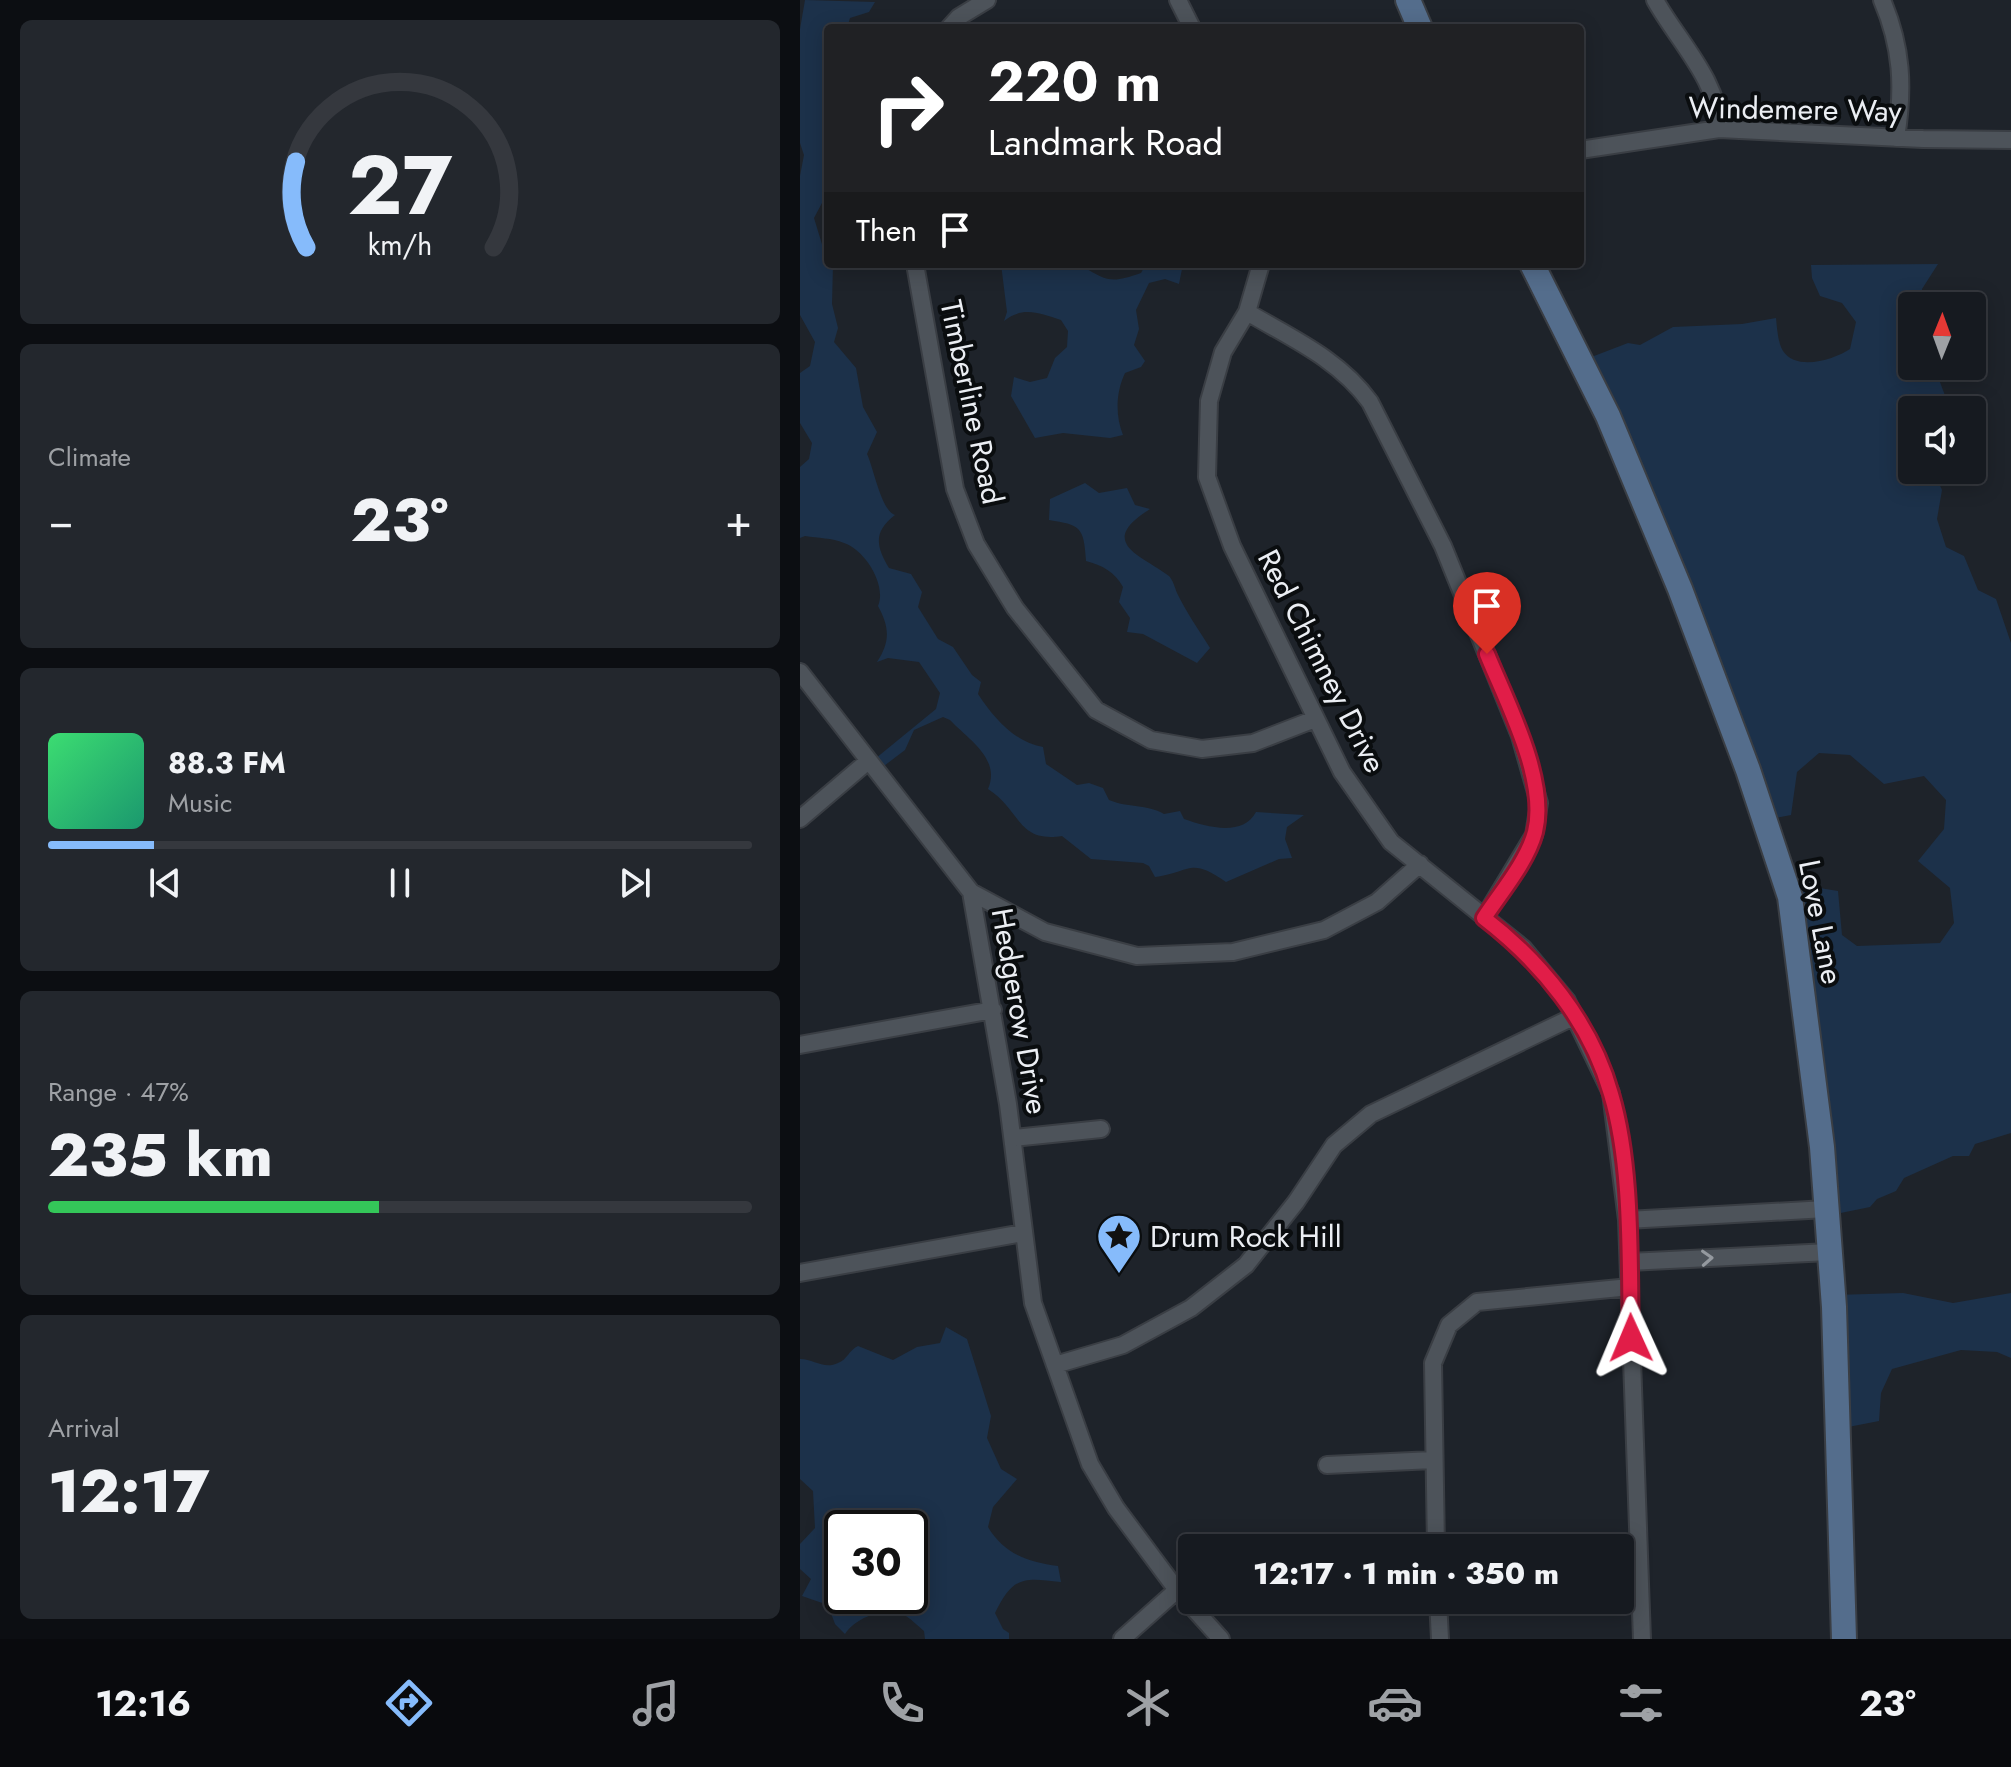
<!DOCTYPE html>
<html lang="en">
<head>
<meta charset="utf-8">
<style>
	:root { --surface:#161a20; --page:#23272d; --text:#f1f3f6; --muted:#9ea1a5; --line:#35383e; --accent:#86bbfb }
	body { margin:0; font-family:Jost,sans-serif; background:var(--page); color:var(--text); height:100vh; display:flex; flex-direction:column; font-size:30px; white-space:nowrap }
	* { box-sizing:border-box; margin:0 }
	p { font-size:26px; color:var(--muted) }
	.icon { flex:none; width:44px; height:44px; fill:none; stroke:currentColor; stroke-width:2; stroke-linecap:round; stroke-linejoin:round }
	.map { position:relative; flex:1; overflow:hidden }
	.side { display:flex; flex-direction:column; gap:20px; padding:20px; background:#0c0e12; width:800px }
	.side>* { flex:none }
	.top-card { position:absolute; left:24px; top:24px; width:760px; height:244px; border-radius:8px; box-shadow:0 4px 20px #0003,0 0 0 2px var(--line); background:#202124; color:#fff; overflow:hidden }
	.needle { width:52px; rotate:1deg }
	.fabs { position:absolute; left:1098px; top:292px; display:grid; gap:16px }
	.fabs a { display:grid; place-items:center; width:88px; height:88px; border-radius:8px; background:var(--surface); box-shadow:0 4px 20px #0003,0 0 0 2px var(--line); font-size:40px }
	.speed { position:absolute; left:24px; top:1510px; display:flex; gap:16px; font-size:40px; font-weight:700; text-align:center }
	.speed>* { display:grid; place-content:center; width:104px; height:104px; border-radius:50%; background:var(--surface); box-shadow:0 4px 20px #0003,0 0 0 2px var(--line); line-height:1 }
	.speed .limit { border:4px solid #111; border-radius:12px; background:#fff; color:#111 }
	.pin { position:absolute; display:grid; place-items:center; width:68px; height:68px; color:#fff; margin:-82px -34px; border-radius:50% 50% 50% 0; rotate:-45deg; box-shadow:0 0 8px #0007 }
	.pin .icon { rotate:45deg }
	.me { position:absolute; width:88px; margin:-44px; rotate:359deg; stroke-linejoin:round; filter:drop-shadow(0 0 6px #0008) }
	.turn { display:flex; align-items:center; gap:28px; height:168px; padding:0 32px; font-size:36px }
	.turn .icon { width:104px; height:104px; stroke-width:2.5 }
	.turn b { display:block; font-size:56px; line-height:68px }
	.then { display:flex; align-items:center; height:76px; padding:0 32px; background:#0003; gap:16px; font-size:30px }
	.big { font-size:60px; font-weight:800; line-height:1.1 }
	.side .widget { flex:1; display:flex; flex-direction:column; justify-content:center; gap:12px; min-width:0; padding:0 28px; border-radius:12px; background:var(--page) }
	.side .dial { align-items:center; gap:0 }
	.dial svg { height:208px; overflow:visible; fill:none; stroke:var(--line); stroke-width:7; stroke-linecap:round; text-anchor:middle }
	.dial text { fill:var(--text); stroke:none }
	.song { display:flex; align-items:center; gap:24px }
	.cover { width:96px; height:96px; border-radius:12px; background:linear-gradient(135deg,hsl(140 70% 55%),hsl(160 70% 35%)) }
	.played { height:8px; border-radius:4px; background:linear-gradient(90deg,var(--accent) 15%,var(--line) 15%) }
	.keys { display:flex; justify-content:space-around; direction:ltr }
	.heat { display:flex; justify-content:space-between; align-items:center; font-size:44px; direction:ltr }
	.charge { height:12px; border-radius:6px; background:linear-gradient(90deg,#34c759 47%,var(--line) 0) }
	.trip { position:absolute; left:378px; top:1534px; width:456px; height:80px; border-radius:8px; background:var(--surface); box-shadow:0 4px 20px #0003,0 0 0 2px var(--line); font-weight:800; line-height:80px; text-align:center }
	.menu { display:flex; height:128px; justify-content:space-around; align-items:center; background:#090a0d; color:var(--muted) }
	.menu .icon { width:56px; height:56px }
	.menu .on { color:var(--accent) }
	.menu b { font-size:36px; color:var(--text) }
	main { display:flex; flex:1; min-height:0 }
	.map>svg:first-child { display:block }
</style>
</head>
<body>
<main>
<section class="side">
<div class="widget dial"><svg viewBox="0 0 100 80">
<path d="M14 69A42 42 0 1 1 86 69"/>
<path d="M14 69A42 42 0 0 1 10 36" stroke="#86bbfb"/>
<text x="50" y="56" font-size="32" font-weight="700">27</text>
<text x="50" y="72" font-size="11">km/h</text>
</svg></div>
<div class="widget"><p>Climate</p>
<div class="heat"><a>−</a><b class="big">23°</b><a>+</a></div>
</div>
<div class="widget">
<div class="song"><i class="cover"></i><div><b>88.3 FM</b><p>Music</p></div></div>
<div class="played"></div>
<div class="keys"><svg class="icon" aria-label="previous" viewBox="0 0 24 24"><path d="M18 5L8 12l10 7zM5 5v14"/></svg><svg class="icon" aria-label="pause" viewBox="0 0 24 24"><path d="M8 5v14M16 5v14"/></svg><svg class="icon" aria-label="next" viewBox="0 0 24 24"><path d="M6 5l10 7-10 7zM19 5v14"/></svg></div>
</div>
<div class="widget"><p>Range · 47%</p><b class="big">235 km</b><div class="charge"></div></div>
<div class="widget"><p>Arrival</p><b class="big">12:17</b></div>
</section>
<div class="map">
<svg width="1211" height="1639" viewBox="0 0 1211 1639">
	<rect width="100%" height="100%" fill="#1e232a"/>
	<path fill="#1c314a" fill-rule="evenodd" d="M5 0 75 2 69 12 50 18 47 28H28V101C16 126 28 154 27 178L23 183 22 203 14 218 28 264H33L32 304 38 328 34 342 56 368 63 407 77 432 67 454C74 469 81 510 95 515 73 532 76 546 89 568L111 574 122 592 118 607 138 639 153 647 172 675 181 682 178 694C194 718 214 742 243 747L246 764 277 785 289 783 303 788 309 800C328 808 347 804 364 814L380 811 384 819C407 827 443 837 456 812L504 815 487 827 485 839 492 858 479 859 426 882C390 857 393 871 355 877L349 866 343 863 291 859 262 836C217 843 221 810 188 789 201 759 169 740 150 720L143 717 114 730 105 750 76 772 70 763 136 709 140 693 119 662 88 658 77 662C90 642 90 628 78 606 87 585 65 550 44 543 32 538 18 538 5 536L0 538V467L9 459 12 443 0 423V373L10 366 15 342 0 315V176L4 155 0 143V29Z
		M201 264H255L271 270 282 266C308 282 312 283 341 273L346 264H383L379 284 365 279 349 283 336 310 339 329 334 345 345 361 341 367 325 373C316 392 315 415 323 435L310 438 263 433 235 438 211 396 214 377 230 382 247 378 255 358 267 347 268 331 261 320C239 313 223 306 204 321L207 312Z
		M1138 264 1122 289 1123 306H1112V366H1134L1147 401 1142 410H1112V470H1133L1142 490 1137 519 1146 547 1164 556 1178 590 1196 599 1211 643V1133L1175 1144 1169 1156H1153L1104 1178 1096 1191 1077 1199 1070 1207 1026 1216 989 896 1001 885 1038 891 1042 935 1057 946 1140 943 1154 923 1150 888 1118 861 1144 829 1146 800 1124 776 1084 784 1050 755 1019 753 997 772 991 815 964 820 781 361 828 343 840 345 873 327 942 324 976 318C977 328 978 343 983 351 997 372 1035 359 1050 349L1056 322 1042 303 1020 296 1012 278 1011 265Z
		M285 483 299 493 327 488 335 505 350 509C296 543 341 555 369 576 373 580 375 588 377 593 386 612 399 630 410 648L397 663 343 634 327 632 330 618 319 602 323 587C315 572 302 565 286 561 284 526 280 525 249 520L250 499Z
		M1103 1293 1153 1303 1211 1293V1358L1197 1352 1161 1350 1092 1369 1081 1393 1079 1421 1038 1429 1034 1295Z
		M146 1327 167 1339 191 1416 187 1438 201 1469 217 1479 193 1507 188 1527C204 1554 228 1562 258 1566L261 1582C222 1577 213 1577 195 1613L203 1629 209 1633V1639H125L124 1631C118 1626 110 1618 103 1614 85 1606 55 1618 45 1634L35 1624 28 1605 2 1596 11 1579 0 1569V1544L15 1528 13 1491 0 1479V1359C14 1359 24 1370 38 1363 47 1360 49 1350 58 1346L93 1360 117 1347 140 1343ZM42 1528H110V1596H42Z"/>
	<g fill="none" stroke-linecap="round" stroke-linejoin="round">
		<g stroke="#3a3e44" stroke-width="20">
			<path id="street" d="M378 0 392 28
				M855 0C877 40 920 82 919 129
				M1082 0C1102 47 1104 87 1096 138
				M149 28 159 17 187 0
				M780 150 919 129 1123 139 1211 140
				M115 264 155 489 176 544 215 608 296 710 351 740 402 749 453 743 515 719
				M461 264 447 312 423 352 409 401 407 477 432 546 542 772 591 842 723 948 767 1001 811 1093 827 1220 842 1639
				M447 312C491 338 539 359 570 402L643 546 720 736 739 803 734 835 684 918
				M0 672 171 892 245 932 337 956 433 952 524 930 577 902 620 864
				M0 819 67 762
				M171 892 208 1104 233 1303 290 1464 316 1508 377 1590 421 1639
				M0 1045 193 1010
				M213 1138 301 1129
				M827 1220 1026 1209
				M829 1262 1029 1252
				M0 1273 223 1233
				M255 1365 323 1345 391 1308 446 1265 496 1202 534 1145 571 1114 775 1016
				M527 1465 633 1460
				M636 1548 633 1363 649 1325 677 1302 830 1287
				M638 1600 640 1639
				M322 1639 377 1590"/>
		</g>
		<g stroke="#3a3e44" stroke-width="28">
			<path id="secondary" d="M608 0 620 28
				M732 264 808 416 880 589 948 770 990 897 1022 1147 1034 1307 1044 1639"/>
		</g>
		<use href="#street" stroke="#4d535a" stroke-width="16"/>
		<use href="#secondary" stroke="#546d8c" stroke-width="24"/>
	</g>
	<defs><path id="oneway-chevron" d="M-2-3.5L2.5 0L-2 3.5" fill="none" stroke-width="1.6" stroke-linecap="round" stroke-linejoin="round" transform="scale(2)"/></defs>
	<use stroke="#94999f" href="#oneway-chevron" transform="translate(907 1258) rotate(-3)"/>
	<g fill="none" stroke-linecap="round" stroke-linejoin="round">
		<g stroke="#92132f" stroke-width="20">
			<path id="route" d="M687 654C707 703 748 780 735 832 727 862 701 892 684 918 741 962 791 1022 811 1094 833 1167 829 1262 831 1338"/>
		</g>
		<use href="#route" stroke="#e11d48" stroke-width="14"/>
	</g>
	<defs>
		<g id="sight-pin" transform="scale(2.3)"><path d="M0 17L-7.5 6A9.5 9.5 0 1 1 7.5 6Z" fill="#86bbfb" stroke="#0a0d0f"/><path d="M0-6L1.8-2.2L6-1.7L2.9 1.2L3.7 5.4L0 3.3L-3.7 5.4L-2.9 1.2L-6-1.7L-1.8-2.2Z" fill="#111"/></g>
	</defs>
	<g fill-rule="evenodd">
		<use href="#sight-pin" x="319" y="1236"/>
	</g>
	<g text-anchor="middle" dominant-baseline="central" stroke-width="8" stroke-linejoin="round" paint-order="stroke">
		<g font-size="30" fill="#ebeef3" stroke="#0a0d0f">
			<text transform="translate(995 109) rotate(1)">Windemere Way</text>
			<text transform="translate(172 402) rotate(78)">Timberline Road</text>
			<text transform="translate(522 661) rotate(63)">Red Chimney Drive</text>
			<text transform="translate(1021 922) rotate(79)">Love Lane</text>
			<text transform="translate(220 1011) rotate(80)">Hedgerow Drive</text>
		</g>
		<g font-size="30" fill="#ebeef3" stroke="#0a0d0f" text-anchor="start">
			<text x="350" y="1236">Drum Rock Hill</text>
		</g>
	</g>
</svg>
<div class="fabs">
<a><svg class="needle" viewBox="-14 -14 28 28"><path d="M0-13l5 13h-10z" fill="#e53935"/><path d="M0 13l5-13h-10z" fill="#9ea1a5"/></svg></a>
<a><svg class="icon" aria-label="sound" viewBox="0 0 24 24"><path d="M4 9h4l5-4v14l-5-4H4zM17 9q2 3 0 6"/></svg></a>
</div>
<div class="speed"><div class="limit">30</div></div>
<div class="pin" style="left:687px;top:654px;background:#d93025"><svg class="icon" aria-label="arrive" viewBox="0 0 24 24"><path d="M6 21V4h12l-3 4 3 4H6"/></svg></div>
<svg class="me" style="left:831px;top:1338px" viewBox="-20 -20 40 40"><path d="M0-17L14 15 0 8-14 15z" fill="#e11d48" stroke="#fff" stroke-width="4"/></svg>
<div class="trip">12:17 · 1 min · 350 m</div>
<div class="top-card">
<div class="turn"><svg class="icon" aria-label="right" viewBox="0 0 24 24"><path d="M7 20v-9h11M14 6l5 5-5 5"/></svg><div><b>220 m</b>Landmark Road</div></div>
<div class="then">Then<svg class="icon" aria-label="arrive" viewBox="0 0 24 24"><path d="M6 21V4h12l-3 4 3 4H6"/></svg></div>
</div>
</div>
</main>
<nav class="menu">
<b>12:16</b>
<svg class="icon on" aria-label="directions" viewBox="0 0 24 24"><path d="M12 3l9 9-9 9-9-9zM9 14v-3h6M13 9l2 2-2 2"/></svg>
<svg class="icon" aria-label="music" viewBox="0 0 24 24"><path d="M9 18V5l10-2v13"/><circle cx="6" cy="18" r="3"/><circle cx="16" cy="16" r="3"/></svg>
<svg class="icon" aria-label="phone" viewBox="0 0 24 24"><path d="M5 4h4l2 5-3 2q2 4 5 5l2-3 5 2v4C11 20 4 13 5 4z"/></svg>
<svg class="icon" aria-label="climate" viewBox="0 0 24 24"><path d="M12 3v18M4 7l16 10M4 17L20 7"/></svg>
<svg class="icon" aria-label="car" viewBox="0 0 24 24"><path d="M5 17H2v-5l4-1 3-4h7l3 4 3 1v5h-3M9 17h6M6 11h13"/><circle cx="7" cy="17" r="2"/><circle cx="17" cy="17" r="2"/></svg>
<svg class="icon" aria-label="filters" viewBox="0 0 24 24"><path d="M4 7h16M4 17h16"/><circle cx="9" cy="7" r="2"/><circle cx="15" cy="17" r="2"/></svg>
<b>23°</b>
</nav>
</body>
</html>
